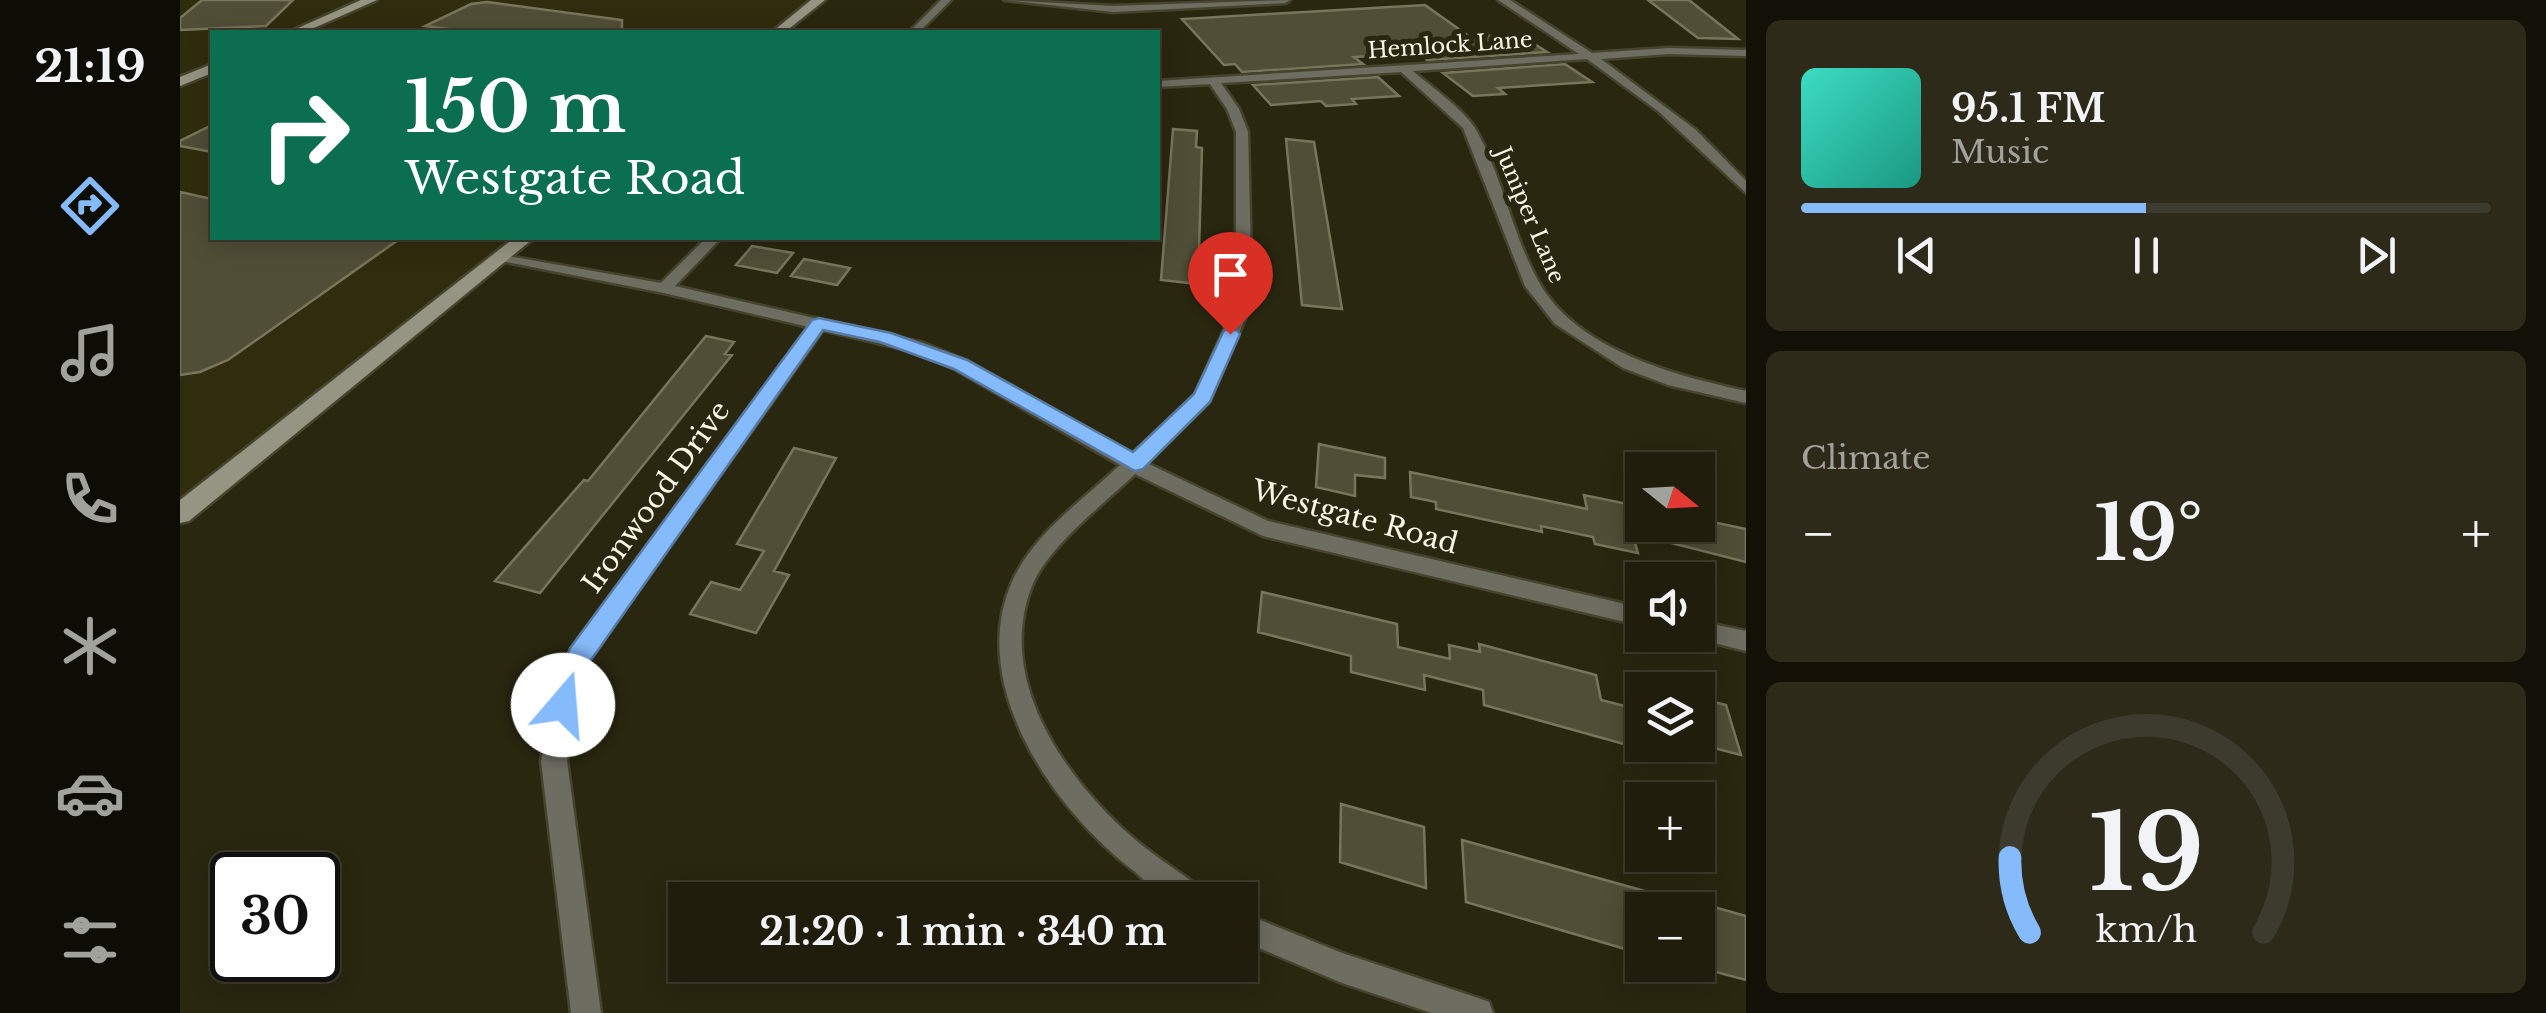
<!DOCTYPE html>
<html lang="en">
<head>
<meta charset="utf-8">
<style>
	:root { --surface:#201d0c; --page:#2d2a1a; --text:#f1f3f6; --muted:#a2a29d; --line:#3d3b2d; --accent:#86bbfb }
	body { margin:0; font-family:"Libre Baskerville",serif; background:var(--page); color:var(--text); height:100vh; display:flex; flex-direction:column; font-size:38px; white-space:nowrap }
	* { box-sizing:border-box; margin:0 }
	p { font-size:32px; color:var(--muted) }
	.icon { flex:none; width:55px; height:55px; fill:none; stroke:currentColor; stroke-width:2; stroke-linecap:round; stroke-linejoin:round }
	.map { position:relative; flex:1; overflow:hidden }
	.panel { display:flex; flex-direction:column; gap:20px; padding:20px; background:#121007; width:800px }
	.panel>* { flex:none }
	.banner { position:absolute; left:30px; top:30px; width:950px; height:210px; border-radius:0px; box-shadow:0 5px 25px #0003,0 0 0 2px var(--line); background:#0b6e4f; color:#fff; overflow:hidden }
	.needle { width:65px; rotate:108deg }
	.fabs { position:absolute; left:1445px; top:452px; display:grid; gap:20px }
	.fabs a { display:grid; place-items:center; width:90px; height:90px; border-radius:0px; background:var(--surface); box-shadow:0 5px 25px #0003,0 0 0 2px var(--line); font-size:50px }
	.speed { position:absolute; left:30px; top:852px; display:flex; gap:20px; font-size:50px; font-weight:700; text-align:center }
	.speed>* { display:grid; place-content:center; width:130px; height:130px; border-radius:50%; background:var(--surface); box-shadow:0 5px 25px #0003,0 0 0 2px var(--line); line-height:1 }
	.speed .limit { border:5px solid #111; border-radius:15px; background:#fff; color:#111 }
	.pin { position:absolute; display:grid; place-items:center; width:85px; height:85px; color:#fff; margin:-102px -42px; border-radius:50% 50% 50% 0; rotate:-45deg; box-shadow:0 0 10px #0007 }
	.pin .icon { rotate:45deg }
	.me { position:absolute; width:110px; margin:-55px; rotate:18deg; stroke-linejoin:round; filter:drop-shadow(0 0 8px #0008) }
	.turn { display:flex; align-items:center; gap:35px; height:210px; padding:0 30px; font-size:45px }
	.turn .icon { width:130px; height:130px; stroke-width:2.5 }
	.turn b { display:block; font-size:70px; line-height:85px }
	.big { font-size:75px; font-weight:700; line-height:1.1 }
	.panel .card { flex:1; display:flex; flex-direction:column; justify-content:center; gap:15px; min-width:0; padding:0 35px; border-radius:15px; background:var(--page) }
	.panel .dial { align-items:center; gap:0 }
	.dial svg { height:260px; overflow:visible; fill:none; stroke:var(--line); stroke-width:7; stroke-linecap:round; text-anchor:middle }
	.dial text { fill:var(--text); stroke:none }
	.song { display:flex; align-items:center; gap:30px }
	.cover { width:120px; height:120px; border-radius:15px; background:linear-gradient(135deg,hsl(170 70% 55%),hsl(170 70% 35%)) }
	.played { height:10px; border-radius:5px; background:linear-gradient(90deg,var(--accent) 50%,var(--line) 50%) }
	.keys { display:flex; justify-content:space-around; direction:ltr }
	.heat { display:flex; justify-content:space-between; align-items:center; font-size:55px; direction:ltr }
	.trip { position:absolute; left:488px; top:882px; width:590px; height:100px; border-radius:0px; background:var(--surface); box-shadow:0 5px 25px #0003,0 0 0 2px var(--line); font-weight:700; line-height:100px; text-align:center }
	main { display:flex; flex:1; min-height:0 }
	.menu { display:flex; flex-direction:column; width:180px; justify-content:space-around; align-items:center; background:#0d0c05; color:var(--muted) }
	.menu .icon { width:70px; height:70px }
	.menu .on { color:var(--accent) }
	.menu b { font-size:45px; color:var(--text) }
	.map>svg:first-child { display:block }
</style>
</head>
<body>
<main>
<nav class="menu">
<b>21:19</b>
<svg class="icon on" aria-label="directions" viewBox="0 0 24 24"><path d="M12 3l9 9-9 9-9-9zM9 14v-3h6M13 9l2 2-2 2"/></svg>
<svg class="icon" aria-label="music" viewBox="0 0 24 24"><path d="M9 18V5l10-2v13"/><circle cx="6" cy="18" r="3"/><circle cx="16" cy="16" r="3"/></svg>
<svg class="icon" aria-label="phone" viewBox="0 0 24 24"><path d="M5 4h4l2 5-3 2q2 4 5 5l2-3 5 2v4C11 20 4 13 5 4z"/></svg>
<svg class="icon" aria-label="climate" viewBox="0 0 24 24"><path d="M12 3v18M4 7l16 10M4 17L20 7"/></svg>
<svg class="icon" aria-label="car" viewBox="0 0 24 24"><path d="M5 17H2v-5l4-1 3-4h7l3 4 3 1v5h-3M9 17h6M6 11h13"/><circle cx="7" cy="17" r="2"/><circle cx="17" cy="17" r="2"/></svg>
<svg class="icon" aria-label="filters" viewBox="0 0 24 24"><path d="M4 7h16M4 17h16"/><circle cx="9" cy="7" r="2"/><circle cx="15" cy="17" r="2"/></svg>
</nav>
<div class="map">
<svg width="1566" height="1013" viewBox="0 0 1566 1013">
	<rect width="100%" height="100%" fill="#2a2710"/>
	<path fill="#302d0e" d="M0 0H633L591 32H32V238H334L0 504Z"/>
	<path fill="#504e36" stroke="#77755b" stroke-width="2.5" d="M22 0H113L86 26 0 30V18Z
		M1468 0H1509L1558 39 1518 38Z
		M307 2 442 20V32H292L245 26 291 4Z
		M1245 5 1290 37 1339 34 1367 52 1247 60 1238 53 1174 57 1183 64 1062 72 1055 64 1044 65 1002 19Z
		M1385 64 1412 82 1318 88 1325 94 1293 96 1263 73Z
		M1198 77 1219 96 1172 99 1176 104 1146 106 1141 101 1091 105 1073 85Z
		M32 125V152L0 146V141Z
		M993 129 1017 131 1016 147 1022 148 1018 284 981 280Z
		M1106 139 1134 142 1162 309 1122 305Z
		M0 192 32 199V238H221L48 360 20 372 0 375Z
		M572 246 613 253 597 273 556 265Z
		M624 259 670 268 657 285 611 276Z
		M526 336 554 342 545 354 552 355 360 593 315 581 404 480 408 481Z
		M1139 444 1205 458V478L1175 475V496L1136 487Z
		M614 448 656 458 594 571 609 575 576 633 510 614 531 582 560 590 584 551 557 544Z
		M1230 472 1407 509 1404 495 1462 507V525H1518V519L1566 529V562L1452 533 1458 553 1415 544 1413 537 1361 526 1362 532 1256 509V502L1231 497Z
		M1082 592 1217 624 1218 647 1270 659 1269 645 1300 652 1299 644 1416 675 1421 700 1449 707 1458 748 1304 705 1303 690 1244 675 1245 690 1171 672V656L1078 632Z
		M1518 698 1546 705 1561 755 1518 744Z
		M1161 804 1244 827 1246 888 1160 862Z
		M1282 840 1511 904 1510 910H1462V954L1286 902Z
		M1516 902 1566 916V980L1532 971Z"/>
	<g fill="none" stroke-linecap="round" stroke-linejoin="round">
		<g stroke="#47442e" stroke-width="5">
			<path id="street" d="M761 0H771L739 32H729Z
				M824 0 933 6 1110 0 1105 3 933 12Z
				M1318 0H1330L1412 53 1489 48 1566 50V56L1489 54 1421 59 1516 130 1566 181V193L1478 111 1407 59 1233 71C1250 86 1283 109 1295 128 1323 176 1332 236 1360 284 1399 351 1497 376 1566 391V403L1488 385 1443 368 1375 324 1345 286 1283 128 1221 72 1041 83 1059 109 1068 132 1072 303 1029 402 967 463 1088 521 1462 608V626L1083 536 955 474C923 505 869 545 852 586 816 677 881 771 944 830 968 852 998 871 1024 890L1028 900C1017 900 1000 903 990 899 978 894 964 880 954 871 875 811 786 686 832 582 853 534 903 500 940 465L775 369 732 351 643 330 409 660 395 705 387 761 421 1013H391L361 761 371 705 387 656 629 327 484 293 321 261 314 257 316 254 481 283 526 238H541L495 286 743 343 787 361 952 454 1015 395 1056 303V132L1047 109 1030 84 978 87V81L1399 54Z
				M1518 621 1566 631V651L1510 637 1518 635Z
				M1060 912 1162 953 1298 998 1309 1002 1313 1013H1252L1162 983 1060 940Z"/>
		</g>
		<g stroke="#47442e" stroke-width="5">
			<path id="secondary" d="M181 0H197L125 32H109Z
				M631 0H645L605 32H592Z
				M32 64V73L0 86V77Z
				M334 238H354L9 521 0 523V500Z"/>
		</g>
		<use href="#street" fill="#6e6d62" fill-rule="evenodd"/>
		<use href="#secondary" fill="#969583" fill-rule="evenodd"/>
	</g>
	<path fill="#86bbfb" stroke="#577aa3" stroke-width="2.5" d="M639 318 711 333 787 360 953 452 1014 394 1044 330H1057L1060 334 1030 402 963 469 955 471 774 369 700 342 643 330 411 660 393 713 383 717 374 713 370 705 390 648 632 320Z"/>
	<g text-anchor="middle" dominant-baseline="central" stroke-width="10" stroke-linejoin="round" paint-order="stroke">
		<g font-size="22" fill="#f7f6e7" stroke="#2a2710">
			<text transform="translate(1270 45) rotate(-4)">Hemlock Lane</text>
			<text transform="translate(1350 215) rotate(67)">Juniper Lane</text>
		</g>
		<g font-size="28" fill="#f7f6e7" stroke="#2a2710">
			<text transform="translate(476 497) rotate(-54)">Ironwood Drive</text>
			<text transform="translate(1175 517) rotate(15)">Westgate Road</text>
		</g>
	</g>
</svg>
<div class="fabs">
<a><svg class="needle" viewBox="-14 -14 28 28"><path d="M0-13l5 13h-10z" fill="#e53935"/><path d="M0 13l5-13h-10z" fill="#a2a29d"/></svg></a>
<a><svg class="icon" aria-label="sound" viewBox="0 0 24 24"><path d="M4 9h4l5-4v14l-5-4H4zM17 9q2 3 0 6"/></svg></a>
<a><svg class="icon" aria-label="layers" viewBox="0 0 24 24"><path d="M12 4l9 5-9 5-9-5zM3 14l9 5 9-5"/></svg></a>
<a>+</a>
<a>−</a>
</div>
<div class="speed"><div class="limit">30</div></div>
<div class="pin" style="left:1050px;top:334px;background:#d93025"><svg class="icon" aria-label="arrive" viewBox="0 0 24 24"><path d="M6 21V4h12l-3 4 3 4H6"/></svg></div>
<svg class="me" style="left:383px;top:705px" viewBox="-20 -20 40 40"><circle r="19" fill="#fff"/><path d="M0-13L10 11 0 6-10 11z" fill="#86bbfb"/></svg>
<div class="trip">21:20 · 1 min · 340 m</div>
<div class="banner">
<div class="turn"><svg class="icon" aria-label="right" viewBox="0 0 24 24"><path d="M7 20v-9h11M14 6l5 5-5 5"/></svg><div><b>150 m</b>Westgate Road</div></div>
</div>
</div>
<section class="panel">
<div class="card">
<div class="song"><i class="cover"></i><div><b>95.1 FM</b><p>Music</p></div></div>
<div class="played"></div>
<div class="keys"><svg class="icon" aria-label="previous" viewBox="0 0 24 24"><path d="M18 5L8 12l10 7zM5 5v14"/></svg><svg class="icon" aria-label="pause" viewBox="0 0 24 24"><path d="M8 5v14M16 5v14"/></svg><svg class="icon" aria-label="next" viewBox="0 0 24 24"><path d="M6 5l10 7-10 7zM19 5v14"/></svg></div>
</div>
<div class="card"><p>Climate</p>
<div class="heat"><a>−</a><b class="big">19°</b><a>+</a></div>
</div>
<div class="card dial"><svg viewBox="0 0 100 80">
<path d="M14 69A42 42 0 1 1 86 69"/>
<path d="M14 69A42 42 0 0 1 8 46" stroke="#86bbfb"/>
<text x="50" y="56" font-size="32" font-weight="700">19</text>
<text x="50" y="72" font-size="11">km/h</text>
</svg></div>
</section>
</main>
</body>
</html>
